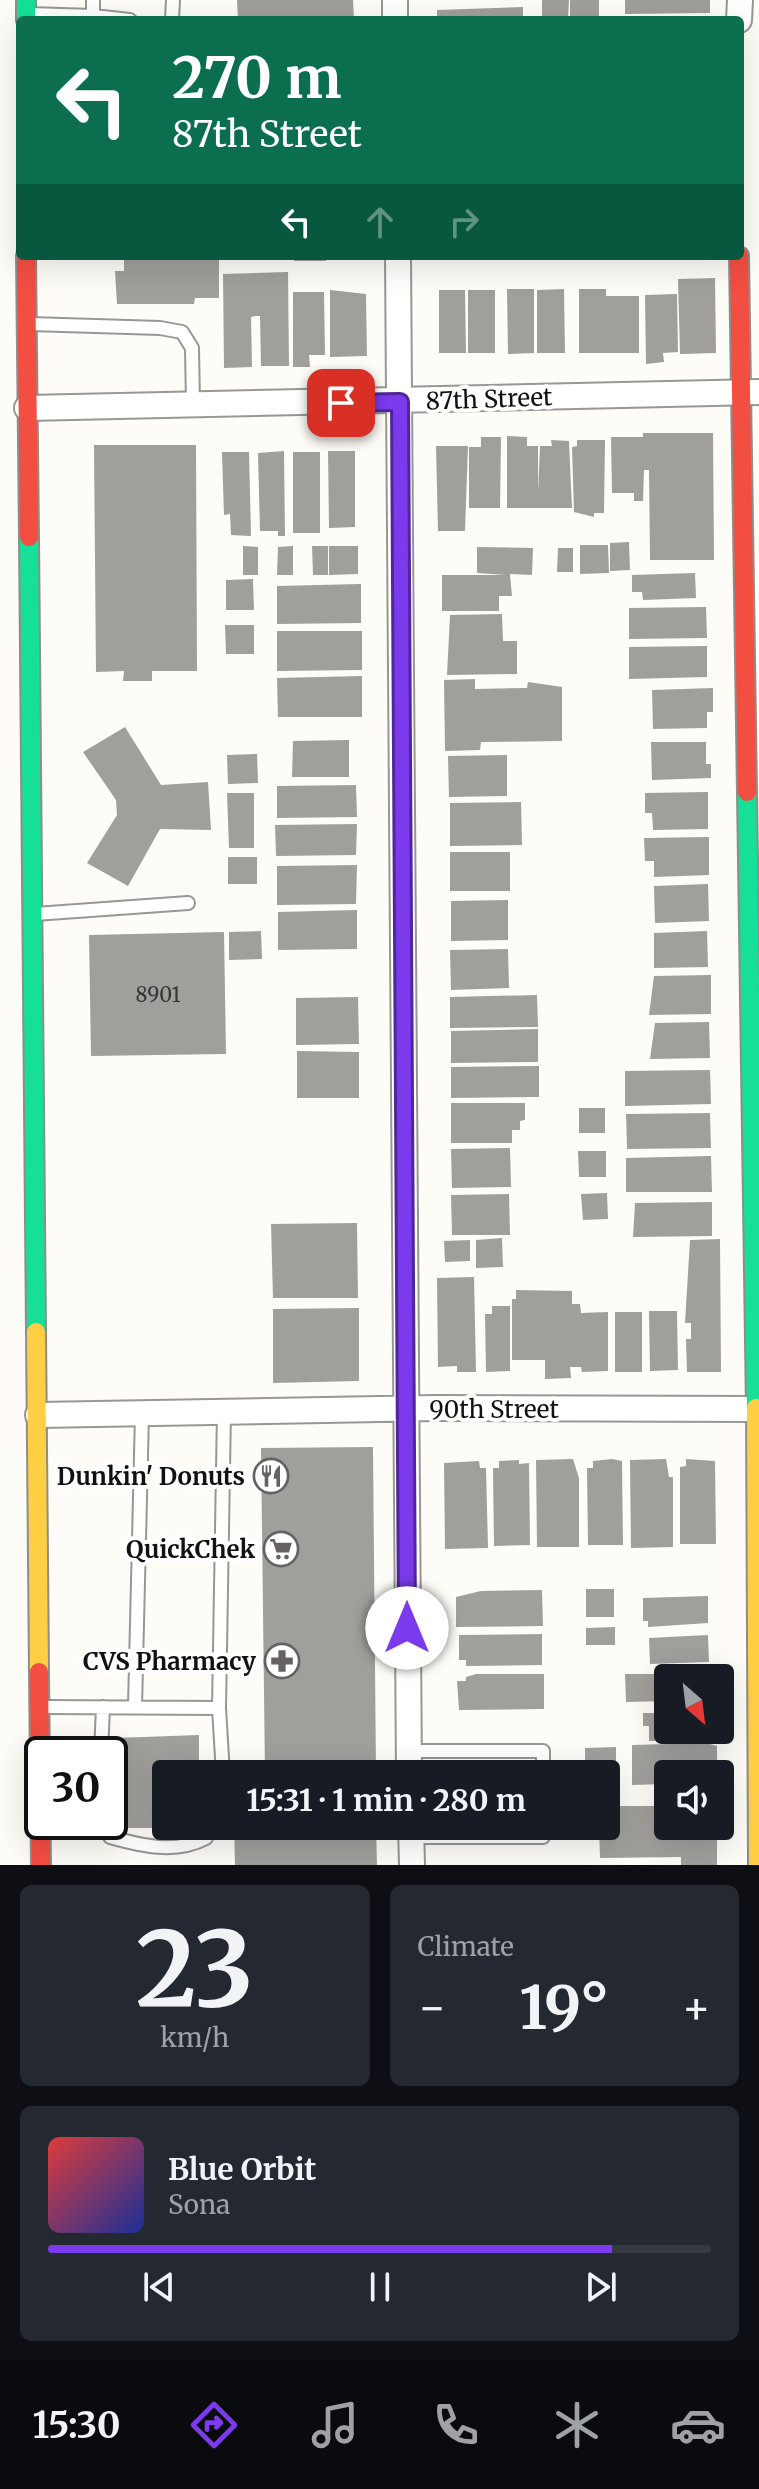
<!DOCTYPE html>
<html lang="en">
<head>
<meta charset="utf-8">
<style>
	:root { --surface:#171b24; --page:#242831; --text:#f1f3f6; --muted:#9ea1a6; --line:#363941; --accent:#7c3aed }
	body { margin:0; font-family:Merriweather,serif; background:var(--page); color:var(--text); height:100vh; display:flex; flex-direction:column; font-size:30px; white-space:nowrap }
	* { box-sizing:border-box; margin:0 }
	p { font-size:26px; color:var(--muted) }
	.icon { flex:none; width:44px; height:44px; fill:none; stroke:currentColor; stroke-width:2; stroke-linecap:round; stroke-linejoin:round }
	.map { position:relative; height:1865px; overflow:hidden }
	.drawer { display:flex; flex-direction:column; gap:20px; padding:20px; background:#0d0f14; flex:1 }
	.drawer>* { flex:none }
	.banner { position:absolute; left:16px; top:16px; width:728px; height:244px; border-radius:8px; box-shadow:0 8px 32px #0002; background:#0b6e4f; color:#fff; overflow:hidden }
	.needle { width:52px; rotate:152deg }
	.controls { position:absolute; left:654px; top:1664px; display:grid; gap:16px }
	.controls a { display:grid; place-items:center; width:80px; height:80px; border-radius:8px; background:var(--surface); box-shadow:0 8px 32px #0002; font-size:40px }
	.speed { position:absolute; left:24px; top:1736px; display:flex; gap:16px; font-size:40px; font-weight:700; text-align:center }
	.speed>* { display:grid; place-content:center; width:104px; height:104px; border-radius:50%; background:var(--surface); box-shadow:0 8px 32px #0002; line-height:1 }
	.speed .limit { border:4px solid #111; border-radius:12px; background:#fff; color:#111 }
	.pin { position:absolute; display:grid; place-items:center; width:68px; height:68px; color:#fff; margin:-34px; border-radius:16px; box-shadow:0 4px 12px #0006 }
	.me { position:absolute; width:88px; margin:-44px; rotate:0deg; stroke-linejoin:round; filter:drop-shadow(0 0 6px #0008) }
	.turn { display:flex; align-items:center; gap:28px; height:168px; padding:0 24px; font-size:36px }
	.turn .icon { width:104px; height:104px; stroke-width:2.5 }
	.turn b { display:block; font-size:56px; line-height:68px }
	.lanes { display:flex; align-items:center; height:76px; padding:0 24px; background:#0003; justify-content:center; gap:40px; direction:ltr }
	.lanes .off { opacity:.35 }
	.big { font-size:60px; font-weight:700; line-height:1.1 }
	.drawer .tile { flex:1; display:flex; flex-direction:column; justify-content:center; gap:12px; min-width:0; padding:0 28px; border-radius:12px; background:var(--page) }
	.drawer .dial { align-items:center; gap:0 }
	.dial b { font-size:104px; line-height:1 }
	.song { display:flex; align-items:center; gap:24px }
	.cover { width:96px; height:96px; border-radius:12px; background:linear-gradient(135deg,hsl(0 70% 55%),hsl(230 70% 35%)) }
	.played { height:8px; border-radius:4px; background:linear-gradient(90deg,var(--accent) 85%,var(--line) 85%) }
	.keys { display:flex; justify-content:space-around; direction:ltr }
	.heat { display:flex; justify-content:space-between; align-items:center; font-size:44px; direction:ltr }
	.drawer .tiles { flex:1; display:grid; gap:20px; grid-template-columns:1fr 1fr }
	.tile:last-child { grid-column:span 2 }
	.trip { position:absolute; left:152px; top:1760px; width:468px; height:80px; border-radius:8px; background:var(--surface); box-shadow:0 8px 32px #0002; font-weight:700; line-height:80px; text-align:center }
	.menu { display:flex; height:128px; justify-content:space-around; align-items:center; background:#090b0e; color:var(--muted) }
	.menu .icon { width:56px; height:56px }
	.menu .current { color:var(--accent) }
	.menu b { font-size:36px; color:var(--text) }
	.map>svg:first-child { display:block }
</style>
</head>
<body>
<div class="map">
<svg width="759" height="1865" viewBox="0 0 759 1865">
	<rect width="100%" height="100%" fill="#fdfcf7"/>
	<path fill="#a19f9c" d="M237 0H353L354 20H238Z
		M542 0H569L568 20H542Z
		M570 0H599V20H570Z
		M625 0H710V13L625 14Z
		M523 7V20H437V10Z
		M124 256H219V298H195L194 304H117L115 271H124Z
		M294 256H327L326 261H294Z
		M288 272 289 366H261L260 316H256L251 317 252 367 224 368 223 274Z
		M715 278 716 353 680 354 678 279Z
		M507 289H534V353L508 354Z
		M564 289 565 353H537V290Z
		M579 289H606V296H639V353H579Z
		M330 290 366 294 367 356 330 357Z
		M439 290H465L466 353H439Z
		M468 290H495V353H468Z
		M293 292H324L325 355H309L310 367H293Z
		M677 294 678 352 663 353 664 362 646 364 645 295Z
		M643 433H713L714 560H650L649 470H644L643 501H634V493H612L611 437H643Z
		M507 436 527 437V446H538V492L540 446H552L551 440 569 441 572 508H507Z
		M481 437H501L500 508H469V447H481Z
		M577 440H605L604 513H594V517L574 512 572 447 577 446Z
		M94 445H196L197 671H152V681H123L124 671 96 672Z
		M436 446H468L465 531H438Z
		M284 451 285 536H278V531H260L258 453Z
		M328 451H355V527L329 528Z
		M222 452H249L251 536 231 535 230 514 224 515Z
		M293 452H320V533H293Z
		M629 542 630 570 610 571V543Z
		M580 545H608L609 573 580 574Z
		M243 546 258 547V575H243Z
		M293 546V575H277L278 547Z
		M312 546H328V575H313Z
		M329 546H358V574L329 575Z
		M477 547 533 548 532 575 510 574 512 596H499V611H442V575H505L477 573Z
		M558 548H573V572H557Z
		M695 573 696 598 643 600 642 592H632V575Z
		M253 579 254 610H226V580Z
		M361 584V623L277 624V586Z
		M706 607 707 638 629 639V608Z
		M502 614 503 641H517V674L447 675 450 615Z
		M225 625H254V654H226Z
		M277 631H362V670L277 671Z
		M707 646V677L629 679V647Z
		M362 676V717H278L277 678Z
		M475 679V689L527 688 528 682 562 687V741L481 742 480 750 445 751 444 680Z
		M713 688V712H707V728L653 729 652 690Z
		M125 727 161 785 208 782 211 830 160 829 128 886 87 863 117 815 116 800 83 752Z
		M349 740V777H292L293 741Z
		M651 742H706V764H711V778L652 780Z
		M257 754 258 783 228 784 227 755Z
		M507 755V796L449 797 448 756Z
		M356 785 357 817 277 818V786Z
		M708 792V829L653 830 652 813H645V793Z
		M227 793H254V848H229Z
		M521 802 522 845 450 846V803Z
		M357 824 356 855 276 856 275 825Z
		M709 837V875L654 877V861H645L644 838Z
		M450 852H510V891H450Z
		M228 857H257V884H228Z
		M357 865 356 904 277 905V866Z
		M708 884 709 921 655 923 654 886Z
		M508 900V940L451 941V901Z
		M357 910V949L278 950V912Z
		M261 931 262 959 229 960V932Z
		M707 931 708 967 654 968V933Z
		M224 932 226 1054 91 1056 89 935Z
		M508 949 509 988 451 990 450 950Z
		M711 975V1014L649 1015 654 976Z
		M537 995 538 1027 450 1028V997Z
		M358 997 359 1044 296 1045V998Z
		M709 1022 710 1058 650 1059 655 1023Z
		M538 1029V1062L451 1063V1031Z
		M297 1051 359 1052V1098H297Z
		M539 1066V1097L451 1098V1067Z
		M710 1070 711 1104 625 1106V1071Z
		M451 1103H525V1120L520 1121V1130H512V1143H451Z
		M579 1108H605V1133H579Z
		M710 1113 711 1148 627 1149 626 1114Z
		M510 1148 511 1187 452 1188 451 1149Z
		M578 1151H606V1177H579Z
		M711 1156 712 1192H626V1158Z
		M607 1193 608 1219 583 1220 581 1194Z
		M509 1194 510 1235H452L451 1195Z
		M712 1202V1236L633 1237 635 1203Z
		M357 1223 358 1298H273L271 1224Z
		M502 1238 503 1267 476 1268V1240Z
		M720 1239 721 1372H687L686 1339H691V1323H685L690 1240Z
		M470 1240V1261L445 1262 444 1241Z
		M474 1277 476 1372H457V1366L438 1367 437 1278Z
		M516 1290 572 1291V1304H580L581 1313 608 1312V1371L582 1372 581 1367H570L571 1378 545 1379V1360H512V1299H516Z
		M492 1306H510V1371L486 1372 485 1314H492Z
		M359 1308V1381L273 1383V1309Z
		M649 1311H677L678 1370 650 1371Z
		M615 1312H642V1372H615Z
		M373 1447 376 1774H265L261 1448Z
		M573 1459 579 1478V1547H537L536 1460Z
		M612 1459 622 1461 623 1545H588L587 1468H593V1461Z
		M666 1459 669 1477H673V1547L631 1548 630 1460Z
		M686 1459 715 1461 716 1544H680V1467L686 1466Z
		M519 1460V1464L529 1463 530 1545 494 1546 493 1468H499V1461Z
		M479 1461 480 1468H486L488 1548 445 1549 444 1463Z
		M586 1589H614V1617H586Z
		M542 1590 543 1626 456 1627V1597L481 1591Z
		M708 1596V1623L648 1627V1621H643V1598Z
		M615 1627V1645H586V1628Z
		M542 1634V1665L466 1666V1660H459V1635Z
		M708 1635 709 1662 650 1664 649 1638Z
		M476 1674H544V1709L459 1710 457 1681H466V1677Z
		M625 1674H704V1678H668V1701L626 1702Z
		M643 1713H668V1730H709V1740L649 1741V1726H643Z
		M199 1735V1774H166V1828H116L115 1738Z
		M706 1743 717 1746V1774H668V1784L632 1785V1745Z
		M616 1747V1767H585V1748Z
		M606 1806H668V1826H717V1865H681V1857L600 1858 599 1826H606Z
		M234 1826H376L377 1865H235Z"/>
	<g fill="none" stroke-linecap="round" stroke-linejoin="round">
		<g stroke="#979795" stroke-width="16">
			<path id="lane" d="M93 0V16L130 20
				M29 14 93 16V20
				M172 20 173 0
				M30 324 160 328 182 332 192 348 193 405
				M35 914 188 903
				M43 1707 219 1708 224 1411
				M135 1707 142 1414
				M219 1708 223 1774
				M409 1751H543V1774
				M101 1754 103 1707
				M102 1822 110 1837C142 1846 176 1854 206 1838L210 1826
				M411 1837H543V1826"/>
		</g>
		<g stroke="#979795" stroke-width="28">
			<path id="street" d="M395 0V20
				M739 20 740 0
				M398 256 409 1774
				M27 408 759 392
				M38 1415 436 1408 756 1409
				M411 1826 412 1865"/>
		</g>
		<g stroke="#8e8d8b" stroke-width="22">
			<path id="fast" d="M26 0V20
				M29 537 36 1332
				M747 792 756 1408"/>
		</g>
		<g stroke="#8e8d8b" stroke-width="22">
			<path id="slow" d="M36 1332 39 1672
				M756 1408 758 1865"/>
		</g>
		<g stroke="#8e8d8b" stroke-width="22">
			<path id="jam" d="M26 256 29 537
				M739 256 747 792
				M39 1672 41 1865"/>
		</g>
		<use href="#lane" stroke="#fffffe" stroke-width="12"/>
		<use href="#street" stroke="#fffffe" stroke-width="24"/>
		<use href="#fast" stroke="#16e098" stroke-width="18"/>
		<use href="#slow" stroke="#ffcf43" stroke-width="18"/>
		<use href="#jam" stroke="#f24e42" stroke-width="18"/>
	</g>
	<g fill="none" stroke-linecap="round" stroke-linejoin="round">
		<g stroke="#51269a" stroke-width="20">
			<path id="route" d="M341 403 400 402 407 1628"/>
		</g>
		<use href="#route" stroke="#7c3aed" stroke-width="14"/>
	</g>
	<defs>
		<g id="restaurant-ring" transform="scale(1.8)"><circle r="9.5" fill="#fff" stroke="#646362" stroke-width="1.5"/><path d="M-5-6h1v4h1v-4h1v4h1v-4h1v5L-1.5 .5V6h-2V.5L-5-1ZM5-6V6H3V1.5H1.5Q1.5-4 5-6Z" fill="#646362"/></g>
		<g id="supermarket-ring" transform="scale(1.8)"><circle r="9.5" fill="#fff" stroke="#646362" stroke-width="1.5"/><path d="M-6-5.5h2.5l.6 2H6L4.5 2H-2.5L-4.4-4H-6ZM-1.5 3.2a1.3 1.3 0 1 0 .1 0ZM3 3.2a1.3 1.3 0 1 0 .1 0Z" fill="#646362"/></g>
		<g id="pharmacy-ring" transform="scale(1.8)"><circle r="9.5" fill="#fff" stroke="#646362" stroke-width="1.5"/><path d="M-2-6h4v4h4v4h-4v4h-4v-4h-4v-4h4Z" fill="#646362"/></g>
	</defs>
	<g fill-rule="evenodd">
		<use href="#restaurant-ring" x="271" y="1476"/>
		<use href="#supermarket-ring" x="281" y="1549"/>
		<use href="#pharmacy-ring" x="282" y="1661"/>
	</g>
	<g text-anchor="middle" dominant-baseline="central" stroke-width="8" stroke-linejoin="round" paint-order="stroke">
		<g font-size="20" fill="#353434">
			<text x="158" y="994">8901</text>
		</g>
		<g font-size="24" fill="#111" stroke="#fff">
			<text transform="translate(489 399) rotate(-2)">87th Street</text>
			<text x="494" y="1409">90th Street</text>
		</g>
		<g font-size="24" font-weight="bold" fill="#111" stroke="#fff" text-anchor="end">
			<text x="245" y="1476">Dunkin' Donuts</text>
			<text x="255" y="1549">QuickChek</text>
			<text x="256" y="1661">CVS Pharmacy</text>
		</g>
	</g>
</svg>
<div class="controls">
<a><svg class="needle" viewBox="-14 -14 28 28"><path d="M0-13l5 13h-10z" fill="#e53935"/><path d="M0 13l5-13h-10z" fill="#9ea1a6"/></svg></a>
<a><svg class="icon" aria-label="sound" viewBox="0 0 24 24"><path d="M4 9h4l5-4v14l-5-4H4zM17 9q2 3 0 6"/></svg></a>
</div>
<div class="speed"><div class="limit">30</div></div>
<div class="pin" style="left:341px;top:403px;background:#d93025"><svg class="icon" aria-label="arrive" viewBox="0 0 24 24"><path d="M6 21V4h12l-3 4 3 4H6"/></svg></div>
<svg class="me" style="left:407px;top:1628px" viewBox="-20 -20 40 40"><circle r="19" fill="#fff"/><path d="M0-13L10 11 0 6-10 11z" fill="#7c3aed"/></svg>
<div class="trip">15:31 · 1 min · 280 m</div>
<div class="banner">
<div class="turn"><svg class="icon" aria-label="left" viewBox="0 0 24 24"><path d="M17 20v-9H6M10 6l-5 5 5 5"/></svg><div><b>270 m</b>87th Street</div></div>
<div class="lanes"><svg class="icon" aria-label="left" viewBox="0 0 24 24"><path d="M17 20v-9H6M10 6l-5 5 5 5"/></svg><svg class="icon off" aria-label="ahead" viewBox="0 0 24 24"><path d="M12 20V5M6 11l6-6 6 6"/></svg><svg class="icon off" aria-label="right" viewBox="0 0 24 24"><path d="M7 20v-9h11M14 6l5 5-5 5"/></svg></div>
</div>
</div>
<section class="drawer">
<div class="tiles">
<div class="tile dial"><b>23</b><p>km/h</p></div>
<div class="tile"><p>Climate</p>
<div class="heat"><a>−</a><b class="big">19°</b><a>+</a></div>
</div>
<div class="tile">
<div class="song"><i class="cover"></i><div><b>Blue Orbit</b><p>Sona</p></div></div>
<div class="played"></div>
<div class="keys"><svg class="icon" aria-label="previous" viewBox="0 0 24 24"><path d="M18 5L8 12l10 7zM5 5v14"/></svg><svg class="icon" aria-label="pause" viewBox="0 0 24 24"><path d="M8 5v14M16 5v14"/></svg><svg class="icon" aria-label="next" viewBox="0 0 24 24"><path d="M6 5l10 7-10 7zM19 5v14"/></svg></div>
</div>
</div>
</section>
<nav class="menu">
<b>15:30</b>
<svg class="icon current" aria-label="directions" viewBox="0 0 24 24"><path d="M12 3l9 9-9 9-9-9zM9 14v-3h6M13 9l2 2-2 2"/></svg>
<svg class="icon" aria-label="music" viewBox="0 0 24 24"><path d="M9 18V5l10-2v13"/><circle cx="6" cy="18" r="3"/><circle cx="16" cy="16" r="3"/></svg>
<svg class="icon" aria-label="phone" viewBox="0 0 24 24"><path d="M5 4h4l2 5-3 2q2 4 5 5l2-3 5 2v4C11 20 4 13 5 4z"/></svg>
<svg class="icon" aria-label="climate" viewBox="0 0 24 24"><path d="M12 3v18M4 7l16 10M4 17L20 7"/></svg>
<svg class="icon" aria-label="car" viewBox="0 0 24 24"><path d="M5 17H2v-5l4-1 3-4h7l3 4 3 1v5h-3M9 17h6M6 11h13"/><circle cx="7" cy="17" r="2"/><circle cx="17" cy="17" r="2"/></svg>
</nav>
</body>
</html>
